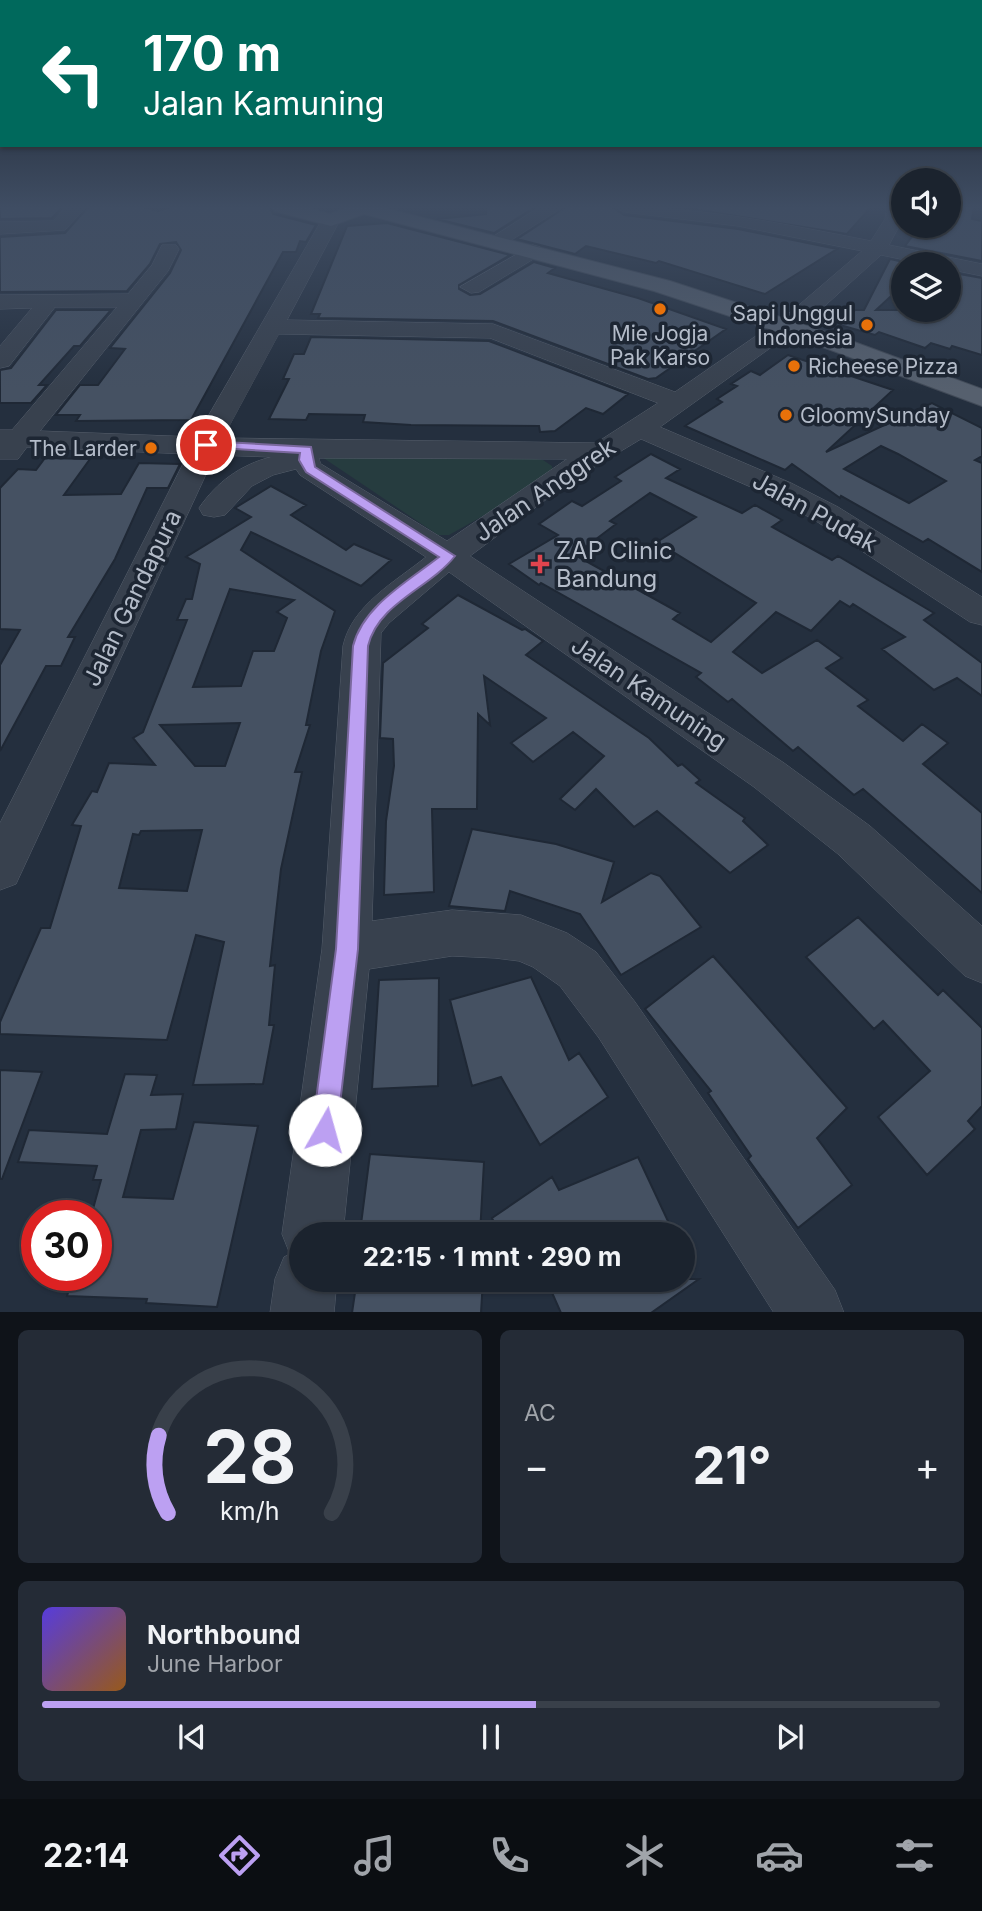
<!DOCTYPE html>
<html lang="id">
<head>
<meta charset="utf-8">
<style>
	:root { --surface:#1b232e; --page:#242b36; --text:#f1f3f6; --muted:#a0a4aa; --line:#39404a; --accent:#bca0f2 }
	body { margin:0; font-family:Inter,sans-serif; background:var(--page); color:var(--text); height:100vh; display:flex; flex-direction:column; font-size:26px; white-space:nowrap }
	* { box-sizing:border-box; margin:0 }
	p { font-size:23px; color:var(--muted) }
	.icon { flex:none; width:38px; height:38px; fill:none; stroke:currentColor; stroke-width:2; stroke-linecap:round; stroke-linejoin:round }
	.map { position:relative; height:1312px; overflow:hidden }
	.sheet { display:flex; flex-direction:column; gap:18px; padding:18px; background:#0f1319; flex:1 }
	.sheet>* { flex:none }
	.banner { position:absolute; left:0px; top:0px; width:984px; height:147px; box-shadow:0 2px 5px #0004,0 0 0 2px var(--line); background:#00695c; color:#fff; overflow:hidden }
	.fabs { position:absolute; left:891px; top:168px; display:grid; gap:14px }
	.fabs a { display:grid; place-items:center; width:70px; height:70px; border-radius:50%; background:var(--surface); box-shadow:0 2px 5px #0004,0 0 0 2px var(--line); font-size:35px }
	.speed { position:absolute; left:21px; top:1200px; display:flex; gap:14px; font-size:35px; font-weight:700; text-align:center }
	.speed>* { display:grid; place-content:center; width:91px; height:91px; border-radius:50%; background:var(--surface); box-shadow:0 2px 5px #0004,0 0 0 2px var(--line); line-height:1 }
	.speed .limit { border:10px solid #d22; background:#fff; color:#111 }
	.pin { position:absolute; display:grid; place-items:center; width:60px; height:60px; color:#fff; margin:-30px; border:4px solid #fff; border-radius:50%; box-shadow:0 2px 7px #0007 }
	.me { position:absolute; width:77px; margin:-38px; rotate:7deg; stroke-linejoin:round; filter:drop-shadow(0 0 5px #0008) }
	.turn { display:flex; align-items:center; gap:24px; height:147px; padding:0 28px; font-size:32px }
	.turn .icon { width:91px; height:91px; stroke-width:2.5 }
	.turn b { display:block; font-size:49px; line-height:60px }
	.big { font-size:52px; font-weight:700; line-height:1.1 }
	.sheet .tile { flex:1; display:flex; flex-direction:column; justify-content:center; gap:10px; min-width:0; padding:0 24px; border-radius:10px; background:var(--page) }
	.sheet .dial { align-items:center; gap:0 }
	.dial svg { height:182px; overflow:visible; fill:none; stroke:var(--line); stroke-width:7; stroke-linecap:round; text-anchor:middle }
	.dial text { fill:var(--text); stroke:none }
	.song { display:flex; align-items:center; gap:21px }
	.cover { width:84px; height:84px; border-radius:10px; background:linear-gradient(135deg,hsl(250 70% 55%),hsl(30 70% 35%)) }
	.played { height:7px; border-radius:4px; background:linear-gradient(90deg,var(--accent) 55%,var(--line) 55%) }
	.keys { display:flex; justify-content:space-around; direction:ltr }
	.heat { display:flex; justify-content:space-between; align-items:center; font-size:38px; direction:ltr }
	.sheet .tiles { flex:1; display:grid; gap:18px; grid-template-columns:1fr 1fr }
	.tile:last-child { grid-column:span 2 }
	.trip { position:absolute; left:289px; top:1222px; width:406px; height:70px; border-radius:35px; background:var(--surface); box-shadow:0 2px 5px #0004,0 0 0 2px var(--line); font-weight:700; line-height:70px; text-align:center }
	.tab-bar { display:flex; height:112px; justify-content:space-around; align-items:center; background:#0b0e12; color:var(--muted) }
	.tab-bar .icon { width:49px; height:49px }
	.tab-bar .on { color:var(--accent) }
	.tab-bar b { font-size:32px; color:var(--text) }
	.map>svg:first-child { display:block }
</style>
</head>
<body>
<div class="map">
<svg width="982" height="1313" viewBox="0 0 982 1313">
	<rect width="100%" height="100%" fill="#242f3e"/>
	<path fill="#263c3f" d="M322 457 530 458 543 460 552 466 554 476 449 535H438Z"/>
	<path fill="#455162" stroke="#1f2835" stroke-width="2" fill-rule="evenodd" d="M0 207H62L52 218 0 219Z
		M88 207H144L158 211 171 207H270L273 214 316 225 306 242 300 241 296 252H283L191 420 76 421 80 415H56L80 385H98L125 349 110 348 170 273 181 250 176 242 160 244 150 264 127 291 0 292V237L65 233Z
		M486 207H535L494 233 437 219 486 214Z
		M566 207H612L624 215 738 229 837 249 765 294 659 261 656 263 586 246 575 254 517 239Z
		M681 207H871L847 234Z
		M948 207H974L972 219 982 221V261L905 246 920 226H948Z
		M387 223 510 255 459 285V289L470 295 480 294 534 262 555 268 548 273 638 298 726 329 656 378 648 379 493 321 318 318 320 314H311L347 226Z
		M890 259 913 264H903V285L876 310H948V272L982 278V355L952 346 950 349 931 343 925 348 879 332 875 335 840 325 855 310H864Z
		M56 310H111L80 346H74L39 385H47L31 403H0V370L11 368Z
		M311 337 489 341 628 394 603 414 586 408 555 431 540 432 539 426 411 425 363 422 365 415 309 414 306 420 269 419 289 379H283L294 354H304Z
		M788 355 893 390 826 452 932 403 982 428V456L975 460 982 463V572L928 539 923 542 841 496 840 498 792 464 785 470 685 426 722 402 717 399 737 386 731 384 751 371 760 375ZM881 446 898 454 946 481 909 503 844 469Z
		M651 454 680 469 666 478 742 513 755 505 782 520 772 527 832 560 838 556 934 613 924 620 982 663V696L957 678 934 690 882 649 905 637 853 604 850 607 840 601 811 631 776 612 733 652 762 673 817 640 842 658 826 668 868 700 858 706 903 741 922 724 948 743 923 764 982 813V893L863 789 854 795 798 747 793 751 732 699 728 702 696 677 701 673 541 583 539 585 509 564 558 535 539 524 572 501 582 506 621 481 615 477ZM650 493 696 517 657 542 756 603 711 642 673 619 680 613 575 555 616 524 610 521Z
		M45 458 90 459 64 495 121 494 139 463 180 464 168 488H147L115 559 68 637H75L61 666H46L0 751V665L20 630 0 629V488L18 469 36 470Z
		M271 486 306 505 291 515 346 550 354 544 391 560 361 586 251 532 241 550 335 611 321 651 306 725H310L295 772H302L281 869 270 966 275 965 269 1025H274L263 1084 193 1085 224 942 196 935 167 1040 0 1034V1022L41 928H50L81 826 72 825 92 791 97 792 109 763 155 765 133 738 143 732 187 620H177L186 599H192L200 564 186 557 251 517 235 508ZM230 589 294 600 277 612 287 618 274 651H253L241 686 193 687ZM240 723 225 766H195L160 725ZM202 830 187 891 119 888 133 834 139 835 141 831Z
		M458 595 522 630 525 629 543 641 526 655 649 738 678 766 682 764 700 780 696 783 745 818 743 821 768 845 730 873 657 811 634 827 596 789 575 810 560 799 604 756 573 732 533 762 511 743 546 718 484 676 490 725 478 714 477 809H432L434 892 384 895 386 821 394 766 393 739 380 738 383 663 428 628 422 624Z
		M472 829 556 844 614 862 602 902 651 873 660 876 701 927 621 975 580 914 510 891 505 911 449 906Z
		M858 917 938 995 943 990 982 1028V1106L968 1121 975 1129 927 1175 878 1117 930 1071 883 1021 874 1029 806 957Z
		M713 956 847 1108 817 1138 852 1185 798 1228 748 1159 751 1156 708 1093 711 1091 645 1009Z
		M531 977 569 1060 579 1053 608 1097 540 1145 501 1077 472 1086 450 1000Z
		M439 978 438 1086 372 1089 379 980Z
		M0 1070 42 1072 2 1179H0Z
		M125 1074 157 1075 151 1095 183 1094 176 1129 141 1130 123 1197 173 1199 194 1122 258 1126 217 1307 146 1303 147 1299 67 1296 73 1276H96V1216H91L101 1180H93L97 1166 18 1162 29 1130 107 1134Z
		M370 1154 484 1162 480 1234 360 1232Z
		M638 1157 674 1234H499L492 1218 552 1177 559 1190Z
		M357 1279H483L481 1313H352Z
		M546 1279H699L651 1313H561Z"/>
	<g fill="none" stroke-linecap="round" stroke-linejoin="round">
		<g stroke="#565f6c" stroke-width="1">
			<path id="minor" d="M66 207H86L65 230 0 234V222L53 221Z
				M540 207H563L502 246H488L485 242Z
				M615 207C703 207 785 224 871 241L885 219 887 207H903V219L889 245 982 264V276L948 269V264H925L881 255 808 321 660 427 791 483 838 507 982 597V625L970 622 816 521 769 495 641 439 571 481 470 556 784 763 870 826 982 926V983L965 976 838 854 754 787 449 572 389 623 381 633 372 921 452 910 521 915 567 933 596 952 635 1002 835 1290 844 1313H774L599 1038 560 986 533 967 519 961 495 958 452 956 369 969 343 1234H301V1279H337L334 1313H270L275 1279 284 1257 290 1254 282 1234 322 949 343 646C352 605 395 582 426 557L300 475 296 469 273 475 252 486 225 515 214 517 203 515 199 508C217 482 240 465 271 457L215 455 16 884 0 890V823L188 454 27 447 18 459H0V430H12L117 307H55L9 366 0 368V346L32 308 0 309V295L128 294 152 265 162 245H176L179 249 168 271 40 431 196 437 324 216H338L340 220 287 320 493 324 675 392 792 311 862 251 738 226 624 212ZM279 334 490 338 658 403 596 443 223 438ZM319 458 567 459 447 541 321 464Z
				M533 245 540 247 543 251 540 255 479 292 471 293 460 287Z"/>
		</g>
		<g stroke="#414a57" stroke-width="2">
			<path id="major" d="M272 207H305L330 214 348 207H381L670 281 838 336 982 389V406L820 346 654 291 364 214 331 226 274 211Z"/>
		</g>
		<use href="#minor" fill="#38414e" fill-rule="evenodd"/>
		<use href="#major" fill="#56606e" fill-rule="evenodd"/>
	</g>
	<linearGradient id="sky" x2="0" y2="1"><stop stop-color="#141a22"/><stop offset="0.53" stop-color="#3f4d63"/><stop offset="1" stop-color="#3f4d63" stop-opacity="0"/></linearGradient>
	<rect width="982" height="391" fill="url(#sky)"/>
	<path fill="#bca0f2" stroke="#7a689d" stroke-width="2" d="M206 441 311 447 315 467 455 556C430 588 378 603 368 646L358 949 337 1130 333 1139 325 1143 316 1139 312 1130 336 949 353 646C363 606 407 582 439 557L306 472 299 460 300 453 202 447 200 445Z"/>
	<g fill="#e8710a" stroke="#1d2633" stroke-width="2.5">
		<circle cx="660" cy="309" r="7"/>
		<circle cx="867" cy="325" r="7"/>
		<circle cx="794" cy="366" r="7"/>
		<circle cx="786" cy="415" r="7"/>
		<circle cx="151" cy="448" r="7"/>
	</g>
	<path fill="#e0444e" stroke="#1d2633" stroke-width="2.5" d="M536.5 553.5h7v7h7v7h-7v7h-7v-7h-7v-7h7z"/>
	<g text-anchor="middle" dominant-baseline="central" stroke-width="7" stroke-linejoin="round" paint-order="stroke">
		<g font-size="21" fill="#b4bcc9" stroke="#1d2633" text-anchor="end">
			<text x="853" y="313">Sapi Unggul<tspan x="853" dy="24">Indonesia</tspan></text>
			<text x="660" y="333" text-anchor="middle">Mie Jogja<tspan x="660" dy="24">Pak Karso</tspan></text>
			<text x="808" y="366" text-anchor="start">Richeese Pizza</text>
			<text x="800" y="415" text-anchor="start">GloomySunday</text>
			<text x="137" y="448">The Larder</text>
		</g>
		<g font-size="24" fill="#b4bcc9" stroke="#1d2633">
			<text transform="translate(545 490) rotate(-34)">Jalan Anggrek</text>
			<text transform="translate(815 512) rotate(29)">Jalan Pudak</text>
			<text transform="translate(132 598) rotate(-64)">Jalan Gandapura</text>
			<text transform="translate(649 693) rotate(34)">Jalan Kamuning</text>
		</g>
		<g font-size="24" fill="#b4bcc9" stroke="#1d2633" text-anchor="start">
			<text x="556" y="550">ZAP Clinic<tspan x="556" dy="28">Bandung</tspan></text>
		</g>
	</g>
</svg>
<div class="fabs">
<a><svg class="icon" aria-label="sound" viewBox="0 0 24 24"><path d="M4 9h4l5-4v14l-5-4H4zM17 9q2 3 0 6"/></svg></a>
<a><svg class="icon" aria-label="layers" viewBox="0 0 24 24"><path d="M12 4l9 5-9 5-9-5zM3 14l9 5 9-5"/></svg></a>
</div>
<div class="speed"><div class="limit">30</div></div>
<div class="pin" style="left:206px;top:445px;background:#d93025"><svg class="icon" aria-label="arrive" viewBox="0 0 24 24"><path d="M6 21V4h12l-3 4 3 4H6"/></svg></div>
<svg class="me" style="left:325px;top:1130px" viewBox="-20 -20 40 40"><circle r="19" fill="#fff"/><path d="M0-13L10 11 0 6-10 11z" fill="#bca0f2"/></svg>
<div class="trip">22:15 · 1 mnt · 290 m</div>
<div class="banner">
<div class="turn"><svg class="icon" aria-label="left" viewBox="0 0 24 24"><path d="M17 20v-9H6M10 6l-5 5 5 5"/></svg><div><b>170 m</b>Jalan Kamuning</div></div>
</div>
</div>
<section class="sheet">
<div class="tiles">
<div class="tile dial"><svg viewBox="0 0 100 80">
<path d="M14 69A42 42 0 1 1 86 69"/>
<path d="M14 69A42 42 0 0 1 10 35" stroke="#bca0f2"/>
<text x="50" y="56" font-size="32" font-weight="700">28</text>
<text x="50" y="72" font-size="11">km/h</text>
</svg></div>
<div class="tile"><p>AC</p>
<div class="heat"><a>−</a><b class="big">21°</b><a>+</a></div>
</div>
<div class="tile">
<div class="song"><i class="cover"></i><div><b>Northbound</b><p>June Harbor</p></div></div>
<div class="played"></div>
<div class="keys"><svg class="icon" aria-label="previous" viewBox="0 0 24 24"><path d="M18 5L8 12l10 7zM5 5v14"/></svg><svg class="icon" aria-label="pause" viewBox="0 0 24 24"><path d="M8 5v14M16 5v14"/></svg><svg class="icon" aria-label="next" viewBox="0 0 24 24"><path d="M6 5l10 7-10 7zM19 5v14"/></svg></div>
</div>
</div>
</section>
<nav class="tab-bar">
<b>22:14</b>
<svg class="icon on" aria-label="directions" viewBox="0 0 24 24"><path d="M12 3l9 9-9 9-9-9zM9 14v-3h6M13 9l2 2-2 2"/></svg>
<svg class="icon" aria-label="music" viewBox="0 0 24 24"><path d="M9 18V5l10-2v13"/><circle cx="6" cy="18" r="3"/><circle cx="16" cy="16" r="3"/></svg>
<svg class="icon" aria-label="phone" viewBox="0 0 24 24"><path d="M5 4h4l2 5-3 2q2 4 5 5l2-3 5 2v4C11 20 4 13 5 4z"/></svg>
<svg class="icon" aria-label="climate" viewBox="0 0 24 24"><path d="M12 3v18M4 7l16 10M4 17L20 7"/></svg>
<svg class="icon" aria-label="car" viewBox="0 0 24 24"><path d="M5 17H2v-5l4-1 3-4h7l3 4 3 1v5h-3M9 17h6M6 11h13"/><circle cx="7" cy="17" r="2"/><circle cx="17" cy="17" r="2"/></svg>
<svg class="icon" aria-label="filters" viewBox="0 0 24 24"><path d="M4 7h16M4 17h16"/><circle cx="9" cy="7" r="2"/><circle cx="15" cy="17" r="2"/></svg>
</nav>
</body>
</html>
